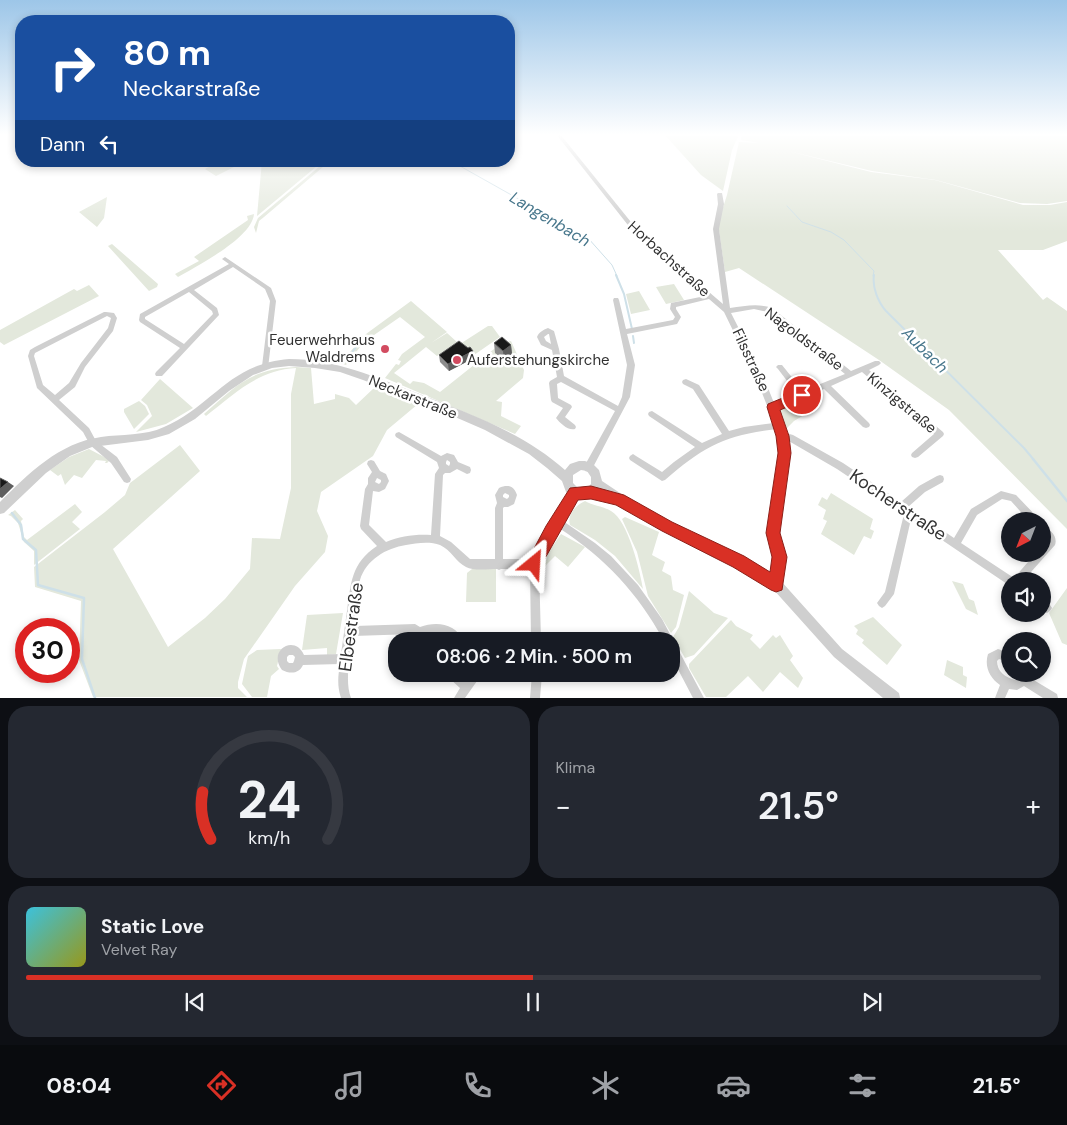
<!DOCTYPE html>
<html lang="de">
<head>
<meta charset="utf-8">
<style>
	:root { --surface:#171b24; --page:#242831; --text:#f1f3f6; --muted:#9ea1a6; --line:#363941; --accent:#d93025 }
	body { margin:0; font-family:"DM Sans",sans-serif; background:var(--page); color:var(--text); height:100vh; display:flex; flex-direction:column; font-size:19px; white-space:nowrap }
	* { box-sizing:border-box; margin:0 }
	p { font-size:16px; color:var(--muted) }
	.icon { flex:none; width:28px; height:28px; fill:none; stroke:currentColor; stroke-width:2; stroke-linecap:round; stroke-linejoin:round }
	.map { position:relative; height:698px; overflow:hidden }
	.sheet { display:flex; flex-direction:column; gap:8px; padding:8px; background:#0d0f14; flex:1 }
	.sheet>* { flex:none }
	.banner { position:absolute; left:15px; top:15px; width:500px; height:152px; border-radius:20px; box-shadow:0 2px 8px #0003; background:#1a4fa0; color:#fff; overflow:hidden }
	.needle { width:32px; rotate:222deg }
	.tools { position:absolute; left:1001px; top:512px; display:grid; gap:10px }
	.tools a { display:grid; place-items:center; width:50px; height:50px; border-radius:50%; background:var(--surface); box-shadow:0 2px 8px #0003; font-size:25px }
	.speed { position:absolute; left:15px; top:618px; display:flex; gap:10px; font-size:25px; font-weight:700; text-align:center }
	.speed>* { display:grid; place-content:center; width:65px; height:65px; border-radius:50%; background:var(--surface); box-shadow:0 2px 8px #0003; line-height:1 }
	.speed .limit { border:8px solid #d22; background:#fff; color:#111 }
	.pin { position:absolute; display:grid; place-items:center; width:42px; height:42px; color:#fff; margin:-21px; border:2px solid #fff; border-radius:50%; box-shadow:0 1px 5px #0007 }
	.me { position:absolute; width:55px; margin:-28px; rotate:27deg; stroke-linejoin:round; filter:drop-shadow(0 0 4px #0008) }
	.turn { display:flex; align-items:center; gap:18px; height:105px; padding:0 25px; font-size:22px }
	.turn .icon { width:65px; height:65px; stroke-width:2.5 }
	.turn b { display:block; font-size:35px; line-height:42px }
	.then { display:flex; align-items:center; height:48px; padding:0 25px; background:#0003; gap:10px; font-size:19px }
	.big { font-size:38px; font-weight:600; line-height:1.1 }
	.sheet .widget { flex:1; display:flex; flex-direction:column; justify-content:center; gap:8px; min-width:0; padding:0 18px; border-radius:20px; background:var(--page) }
	.sheet .dial { align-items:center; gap:0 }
	.dial svg { height:130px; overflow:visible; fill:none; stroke:var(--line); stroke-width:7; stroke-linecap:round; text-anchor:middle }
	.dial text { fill:var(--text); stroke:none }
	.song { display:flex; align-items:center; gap:15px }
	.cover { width:60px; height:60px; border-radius:8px; background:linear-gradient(135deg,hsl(190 70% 55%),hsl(60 70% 35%)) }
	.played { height:5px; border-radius:2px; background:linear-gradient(90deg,var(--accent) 50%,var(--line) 50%) }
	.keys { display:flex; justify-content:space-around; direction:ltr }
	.heat { display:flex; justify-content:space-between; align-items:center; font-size:28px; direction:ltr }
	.sheet .tiles { flex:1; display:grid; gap:8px; grid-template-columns:1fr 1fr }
	.widget:last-child { grid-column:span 2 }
	.trip { position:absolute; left:388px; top:632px; width:292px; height:50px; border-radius:20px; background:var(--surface); box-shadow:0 2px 8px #0003; font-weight:600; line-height:50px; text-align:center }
	.menu { display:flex; height:80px; justify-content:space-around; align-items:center; background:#090b0e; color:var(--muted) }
	.menu .icon { width:35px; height:35px }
	.menu .active { color:var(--accent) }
	.menu b { font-size:22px; color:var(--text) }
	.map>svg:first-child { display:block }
</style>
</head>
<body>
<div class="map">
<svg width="1067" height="698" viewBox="0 0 1067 698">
	<rect width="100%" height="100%" fill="#fff"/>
	<path fill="#e3e8dc" d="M664 134H739L732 150 723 191 701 175Z
		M742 134H1067V201L1047 204 1020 203 936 180 872 171 784 150 871 172 935 180 1023 205H1050L1067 202V241L1043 250H998L1043 300 1047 297 1067 311V529L949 410 879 360 739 268 725 272 718 223 727 195 739 142 759 143 741 140Z
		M220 161H246L216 176 205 169Z
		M262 161H323L257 216Z
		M326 161H330L264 217 259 221 256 233 254 227 258 218Z
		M107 197 104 218 97 227 79 212Z
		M254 214C252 238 197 266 178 277L175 274 199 261 194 257 248 220 247 216Z
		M112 244 158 284 157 287 149 291 108 246Z
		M674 284 684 300 666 304 656 287Z
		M89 285 99 296 4 345 0 342V330L74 289 77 291Z
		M639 291 650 310 631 314 626 294Z
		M411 301 447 332 431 343 447 333 457 342 437 356 426 347 394 373 410 384 413 381 424 383 440 392 494 349 503 343 511 341 524 370 523 378 496 401 502 402 501 416 521 426 515 434 385 378 396 364 399 365 401 361 398 360 402 354 425 337 400 317 364 342 346 365 340 363 366 334Z
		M488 326H492L500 337 474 355 460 344Z
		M296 367 311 368 314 404 335 399V394L349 398 356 405 375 387 418 404 387 430 373 456 321 492 317 511 328 536 325 552 295 586 244 659 238 682V688L247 697H93L79 660 81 601 35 587 34 567 105 512 125 495 130 483 134 480 180 445 200 471 113 549 168 647 205 618 225 599 250 569 252 538 280 539 291 488V394L296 368C258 370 234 394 206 416L204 414C236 386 250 369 296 367Z
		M160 379 193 408 166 424 136 432 152 416 147 405 141 400Z
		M803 398 814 409 794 421 787 428H784L778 410Z
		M139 401 145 406 149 414 134 429 124 412V409Z
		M89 449 110 460 107 463H105L106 461 96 460 82 478 74 475 65 485 61 474 58 476 50 470 69 457Z
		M831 493 873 519 870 529 874 531 871 539 864 536 854 555 821 534 827 521 823 519 826 510 818 505 822 497 827 500Z
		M585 501C593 506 603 506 611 511 628 520 640 571 643 589L615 556 595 540 570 525C567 514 576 505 585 501Z
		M75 504 82 512 72 522 80 529 34 565V551L24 542 18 523 11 516 8 515 15 510 23 519 21 521 24 537 27 540Z
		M625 517 659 532 652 555 665 562 662 571 671 576 673 590 684 595 676 627 671 633 648 596 637 552 622 519Z
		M561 534 585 547 568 567 555 556 544 567 548 553Z
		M496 568V602H466L467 573 472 569Z
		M952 581 963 584 969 599 974 601 978 615 966 609Z
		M1067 588V645L1062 643 1049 613Z
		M689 591 714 613 728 618 694 655 685 658 673 637 679 627Z
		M343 613 336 654 327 655V648L302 650 307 615Z
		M873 617 902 645 887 665 862 643 864 640 856 634 858 630 854 626Z
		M731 620 736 626 753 635 750 639 760 649 773 635 776 638 780 635 793 656 790 660 803 678 798 688 780 672 763 692 748 676 726 697H706L689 668V664Z
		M281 649 277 666 279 669 271 676 267 697H252L242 684 248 656 257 650Z
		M947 660 963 667V675L967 677 966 688 944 675Z"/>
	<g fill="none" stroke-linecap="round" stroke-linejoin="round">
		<path stroke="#cee0e8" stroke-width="1" d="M451 161 588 238 612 265 617 276
			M787 206 802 222 831 232 844 240 874 271 873 276"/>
		<path stroke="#cee0e8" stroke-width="2" d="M616 275 624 294 632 329
			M874 275C872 287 878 302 886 311L1024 448 1034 460
			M633 336 634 343
			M346 360 360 342"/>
		<path stroke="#cee0e8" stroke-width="2.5" d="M1033 459 1067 501
			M12 513 21 525 23 539 36 550 38 585 84 598 82 659 95 698"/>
		<path fill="#cfcfcf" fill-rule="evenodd" d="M556 134H560L639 232 723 304 713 229 718 204 717 194 718 193H722L724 204 719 229 730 308C745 306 758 303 772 308L851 371 875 361H879L881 363 879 365 869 370 943 432 944 434 943 436 918 457 915 458 912 457 911 455 912 453 934 434 862 372 831 386 869 423 870 425 869 427 866 428 863 427 824 389 776 409 786 433 793 435 843 463 901 502 919 486 937 476 940 475 943 476 944 479 943 482 925 492 908 507 954 538 971 509 1001 491 1016 495 1038 518 1039 521H1029L1011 501 1002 499 977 515 961 543 1014 578 1035 554H1042V546L1047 541 1042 535V525C1050 529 1058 536 1055 545L1023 581H1010V586L911 519 894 594 885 606 882 608 879 606 877 603 885 592 904 514 837 469 787 440 788 453 777 533 783 557 782 585 780 588 777 590 774 588 772 585 775 557 769 533 780 453 779 436 777 429C725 435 704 446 665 480L662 481 630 460 629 458 630 456 633 454 636 456 662 472 674 462 695 447 649 416 648 414 649 412 652 411 702 443 722 434 693 389 683 384 682 382 683 380 686 379 699 385 729 431 744 427 774 423 756 378 724 312 709 299 676 307V309L681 317 677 324 627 334 635 365 630 397 591 471 588 472 585 471 584 468 585 465 615 411 561 382 557 384 558 398 571 405 572 407 565 417 575 425 576 427 575 429C568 431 560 423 556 418L563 408 552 402 551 400 549 383 550 381 557 377 552 350 541 345 537 337C539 332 543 330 548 328L554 331 559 349 564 376 618 406 622 397 627 365 613 300 614 298H618L619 300 626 329 673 320 675 317 670 309 671 303 705 296 635 234ZM754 309 768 312 845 374 803 391 782 365H778L776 367 778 369 797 394 774 403 764 378 731 313ZM548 334H549L551 344 546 341 544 337Z
			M225 257 271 288 276 301 268 368H264L262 366 270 301 265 289 233 267 194 290 217 308 219 315 162 376H156L155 374 156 372 180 348 140 322 139 320 140 314 229 264 222 259ZM189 292 212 311 213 314 184 344 145 319V317Z
			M104 312H106L114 313 117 318 113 331 85 367 75 387 59 400 89 428 96 441 117 457 131 479 130 482 127 483 124 482 111 463 90 445 83 432 37 388 28 356 30 350 35 347ZM107 316 111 318 108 328 81 363 69 383 55 395 43 385 34 356 35 353Z
			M399 432 441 456 447 453 454 455 458 462 470 467 471 470 470 473 467 474 457 469 450 473H445L443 475 440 536 451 542 470 559H495V508L497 503 495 495 499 488C508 484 514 486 517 495L514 504 508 507H504L503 508V559H532L553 523 554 519 556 518 572 490 575 489 578 490 579 493 578 496 563 521 595 543 611 556 638 585 662 619 704 698H693L671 656V641H664C637 592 606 559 559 528L539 565 541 641H531L530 569H501L499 570 497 569C489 569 473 571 466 567 456 562 451 550 440 545 430 541 416 543 406 545 386 548 366 560 360 580 357 595 356 611 355 626L415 624 420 627C436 621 456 623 463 641H452C443 631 438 632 426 634L429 641H419L414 634 353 636C351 654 344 680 351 698H341C337 686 338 676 340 664L303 665C299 674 290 674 282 670 267 650 295 634 304 655L341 654C343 640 345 625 347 611 351 583 351 563 377 546L361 529 360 526 365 489 368 484V478L372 472 367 464 368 461 371 460 374 461 380 471 386 474 389 481 385 489 379 492 373 491 369 525 386 542C400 536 416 534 431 535L435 474 439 468 437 462 396 437 395 435 396 433ZM447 460 450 462V464L449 466 446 464V462ZM377 478 381 480V482L379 484 375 482ZM505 493 509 495V497L507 499 503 497V495ZM289 655H293L295 657 294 661 293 663H289L287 661V657Z
			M1042 601 1050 605 1052 608 1050 611 1047 613 1042 611Z
			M998 649 1010 653V663L999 659 997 661C997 671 1005 678 1016 680L1017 674H1027V676L1057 694 1058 698H1043L1024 686 1017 690 1009 689 1005 698H995L1000 685C990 678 984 667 988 654Z
			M448 674H460L465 679 470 674H482L465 698H454L460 688 449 678Z
			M532 674H542L540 698H530Z"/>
		<path fill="#cfcfcf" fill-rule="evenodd" d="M289 359C335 359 375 377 417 393 468 413 524 433 565 470L570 464 579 461H585L593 464 599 470 602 481 623 495 652 512 742 558 781 581 842 649 899 693 900 698H883L834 657 773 589 734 566 644 520 617 504 590 498 581 500 571 496 566 492 562 481 547 468 529 454 485 430 416 400 363 380 340 372 315 368 289 366 272 368 253 375 229 391 195 419 169 434 148 440 92 447 70 456 46 473 4 513 0 514V502C29 473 59 443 101 437 121 434 145 436 164 427 213 406 228 364 289 359ZM581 470 587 471 591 477V484L585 490 579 489 573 483V475Z"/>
	</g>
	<path fill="#8c8c8c" d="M494 343 511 345 512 354 504 360 495 353Z
		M439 355 474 358 449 371 440 362Z"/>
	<path fill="#5e5e5e" d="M511 345 512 354 504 360 503 351Z
		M473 351 474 358 449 371 448 364Z
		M8 482 14 486 2 498 0 497V489Z"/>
	<path fill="#191919" stroke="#5e5e5e" d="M502 337 511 345 503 351 494 343Z
		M459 341 468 348 470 347 473 351 448 364 439 355Z
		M0 478 8 482 0 489Z"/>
	<linearGradient id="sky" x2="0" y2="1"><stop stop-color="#9dc6e8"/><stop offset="0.58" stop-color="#fff"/><stop offset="1" stop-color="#fff" stop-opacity="0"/></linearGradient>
	<rect width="1067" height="232" fill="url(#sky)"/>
	<path fill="#d93025" stroke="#8d1f18" d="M802 390 807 391 809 395 807 399 780 410 789 436 791 453 780 533 787 557 782 590 776 592 771 590 733 567 662 531 616 505 591 499 578 500 539 569 534 571 529 569 527 564 529 558 546 526 570 488 591 486 624 495 672 522 744 556 770 572 772 557 766 533 778 453 776 436 767 407 768 404Z"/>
	<g fill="#d24b60" stroke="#fff" stroke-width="2">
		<circle cx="385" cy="349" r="5"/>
		<circle cx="457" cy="360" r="5"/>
	</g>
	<g text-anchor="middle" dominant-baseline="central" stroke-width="5" stroke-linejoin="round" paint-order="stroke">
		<g font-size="15" fill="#323232" stroke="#fff">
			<text transform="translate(669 259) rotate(42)">Horbachstraße</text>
			<text transform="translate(804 339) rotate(37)">Nagoldstraße</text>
			<text transform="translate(751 360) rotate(65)">Filsstraße</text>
			<text transform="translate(413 397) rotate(22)">Neckarstraße</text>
			<text transform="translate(902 403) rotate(40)">Kinzigstraße</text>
		</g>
		<g font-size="15" fill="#323232" stroke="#fff" text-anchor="end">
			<text x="375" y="340">Feuerwehrhaus<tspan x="375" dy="17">Waldrems</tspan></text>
			<text x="467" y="360" text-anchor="start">Auferstehungskirche</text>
		</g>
		<g font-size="16" font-style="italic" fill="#48778c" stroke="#fff">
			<text transform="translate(550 219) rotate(31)">Langenbach</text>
			<text transform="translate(925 350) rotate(45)">Aubach</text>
		</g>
		<g font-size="18" fill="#323232" stroke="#fff">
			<text transform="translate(898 505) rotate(34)">Kocherstraße</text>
			<text transform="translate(351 627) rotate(-82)">Elbestraße</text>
		</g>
	</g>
</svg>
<div class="tools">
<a><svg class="needle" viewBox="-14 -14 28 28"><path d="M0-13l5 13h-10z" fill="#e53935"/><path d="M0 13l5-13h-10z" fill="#9ea1a6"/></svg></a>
<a><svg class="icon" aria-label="sound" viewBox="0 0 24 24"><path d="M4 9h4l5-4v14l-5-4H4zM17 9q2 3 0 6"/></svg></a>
<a><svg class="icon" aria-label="search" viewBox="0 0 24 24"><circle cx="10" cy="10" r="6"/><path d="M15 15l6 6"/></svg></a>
</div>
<div class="speed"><div class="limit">30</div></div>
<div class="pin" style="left:802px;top:395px;background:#d93025"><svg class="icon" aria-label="arrive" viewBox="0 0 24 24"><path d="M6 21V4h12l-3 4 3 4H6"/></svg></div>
<svg class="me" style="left:534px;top:564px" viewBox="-20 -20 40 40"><path d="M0-17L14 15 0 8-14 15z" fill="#d93025" stroke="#fff" stroke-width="4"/></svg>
<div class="trip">08:06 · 2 Min. · 500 m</div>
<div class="banner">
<div class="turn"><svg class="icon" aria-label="right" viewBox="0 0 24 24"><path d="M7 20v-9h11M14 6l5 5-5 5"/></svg><div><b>80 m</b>Neckarstraße</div></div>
<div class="then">Dann<svg class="icon" aria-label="left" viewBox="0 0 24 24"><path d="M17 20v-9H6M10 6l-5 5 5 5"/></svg></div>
</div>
</div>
<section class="sheet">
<div class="tiles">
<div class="widget dial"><svg viewBox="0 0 100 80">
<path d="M14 69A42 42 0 1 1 86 69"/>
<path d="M14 69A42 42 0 0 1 9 40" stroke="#d93025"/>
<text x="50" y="56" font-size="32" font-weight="700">24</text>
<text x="50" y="72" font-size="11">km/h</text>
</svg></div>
<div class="widget"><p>Klima</p>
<div class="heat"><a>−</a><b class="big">21.5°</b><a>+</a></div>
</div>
<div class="widget">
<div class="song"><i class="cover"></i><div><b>Static Love</b><p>Velvet Ray</p></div></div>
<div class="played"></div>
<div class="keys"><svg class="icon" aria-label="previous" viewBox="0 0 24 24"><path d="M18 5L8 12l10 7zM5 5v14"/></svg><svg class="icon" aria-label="pause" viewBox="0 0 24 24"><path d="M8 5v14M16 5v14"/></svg><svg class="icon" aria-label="next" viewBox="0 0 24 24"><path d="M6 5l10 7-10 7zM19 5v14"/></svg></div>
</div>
</div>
</section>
<nav class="menu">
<b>08:04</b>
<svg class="icon active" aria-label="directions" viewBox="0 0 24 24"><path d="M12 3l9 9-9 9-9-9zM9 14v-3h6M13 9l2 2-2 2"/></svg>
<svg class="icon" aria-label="music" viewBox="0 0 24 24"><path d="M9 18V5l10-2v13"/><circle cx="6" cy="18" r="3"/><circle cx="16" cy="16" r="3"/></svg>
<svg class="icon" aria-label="phone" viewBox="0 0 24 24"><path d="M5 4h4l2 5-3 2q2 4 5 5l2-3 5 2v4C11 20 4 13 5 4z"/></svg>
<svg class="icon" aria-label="climate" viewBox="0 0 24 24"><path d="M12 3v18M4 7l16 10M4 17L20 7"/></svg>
<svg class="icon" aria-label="car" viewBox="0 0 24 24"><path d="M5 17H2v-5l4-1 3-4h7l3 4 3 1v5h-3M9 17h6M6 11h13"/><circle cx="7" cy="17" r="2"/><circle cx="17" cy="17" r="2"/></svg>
<svg class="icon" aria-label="filters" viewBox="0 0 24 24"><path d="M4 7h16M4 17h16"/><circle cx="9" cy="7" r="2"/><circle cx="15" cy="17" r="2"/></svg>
<b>21.5°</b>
</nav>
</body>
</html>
